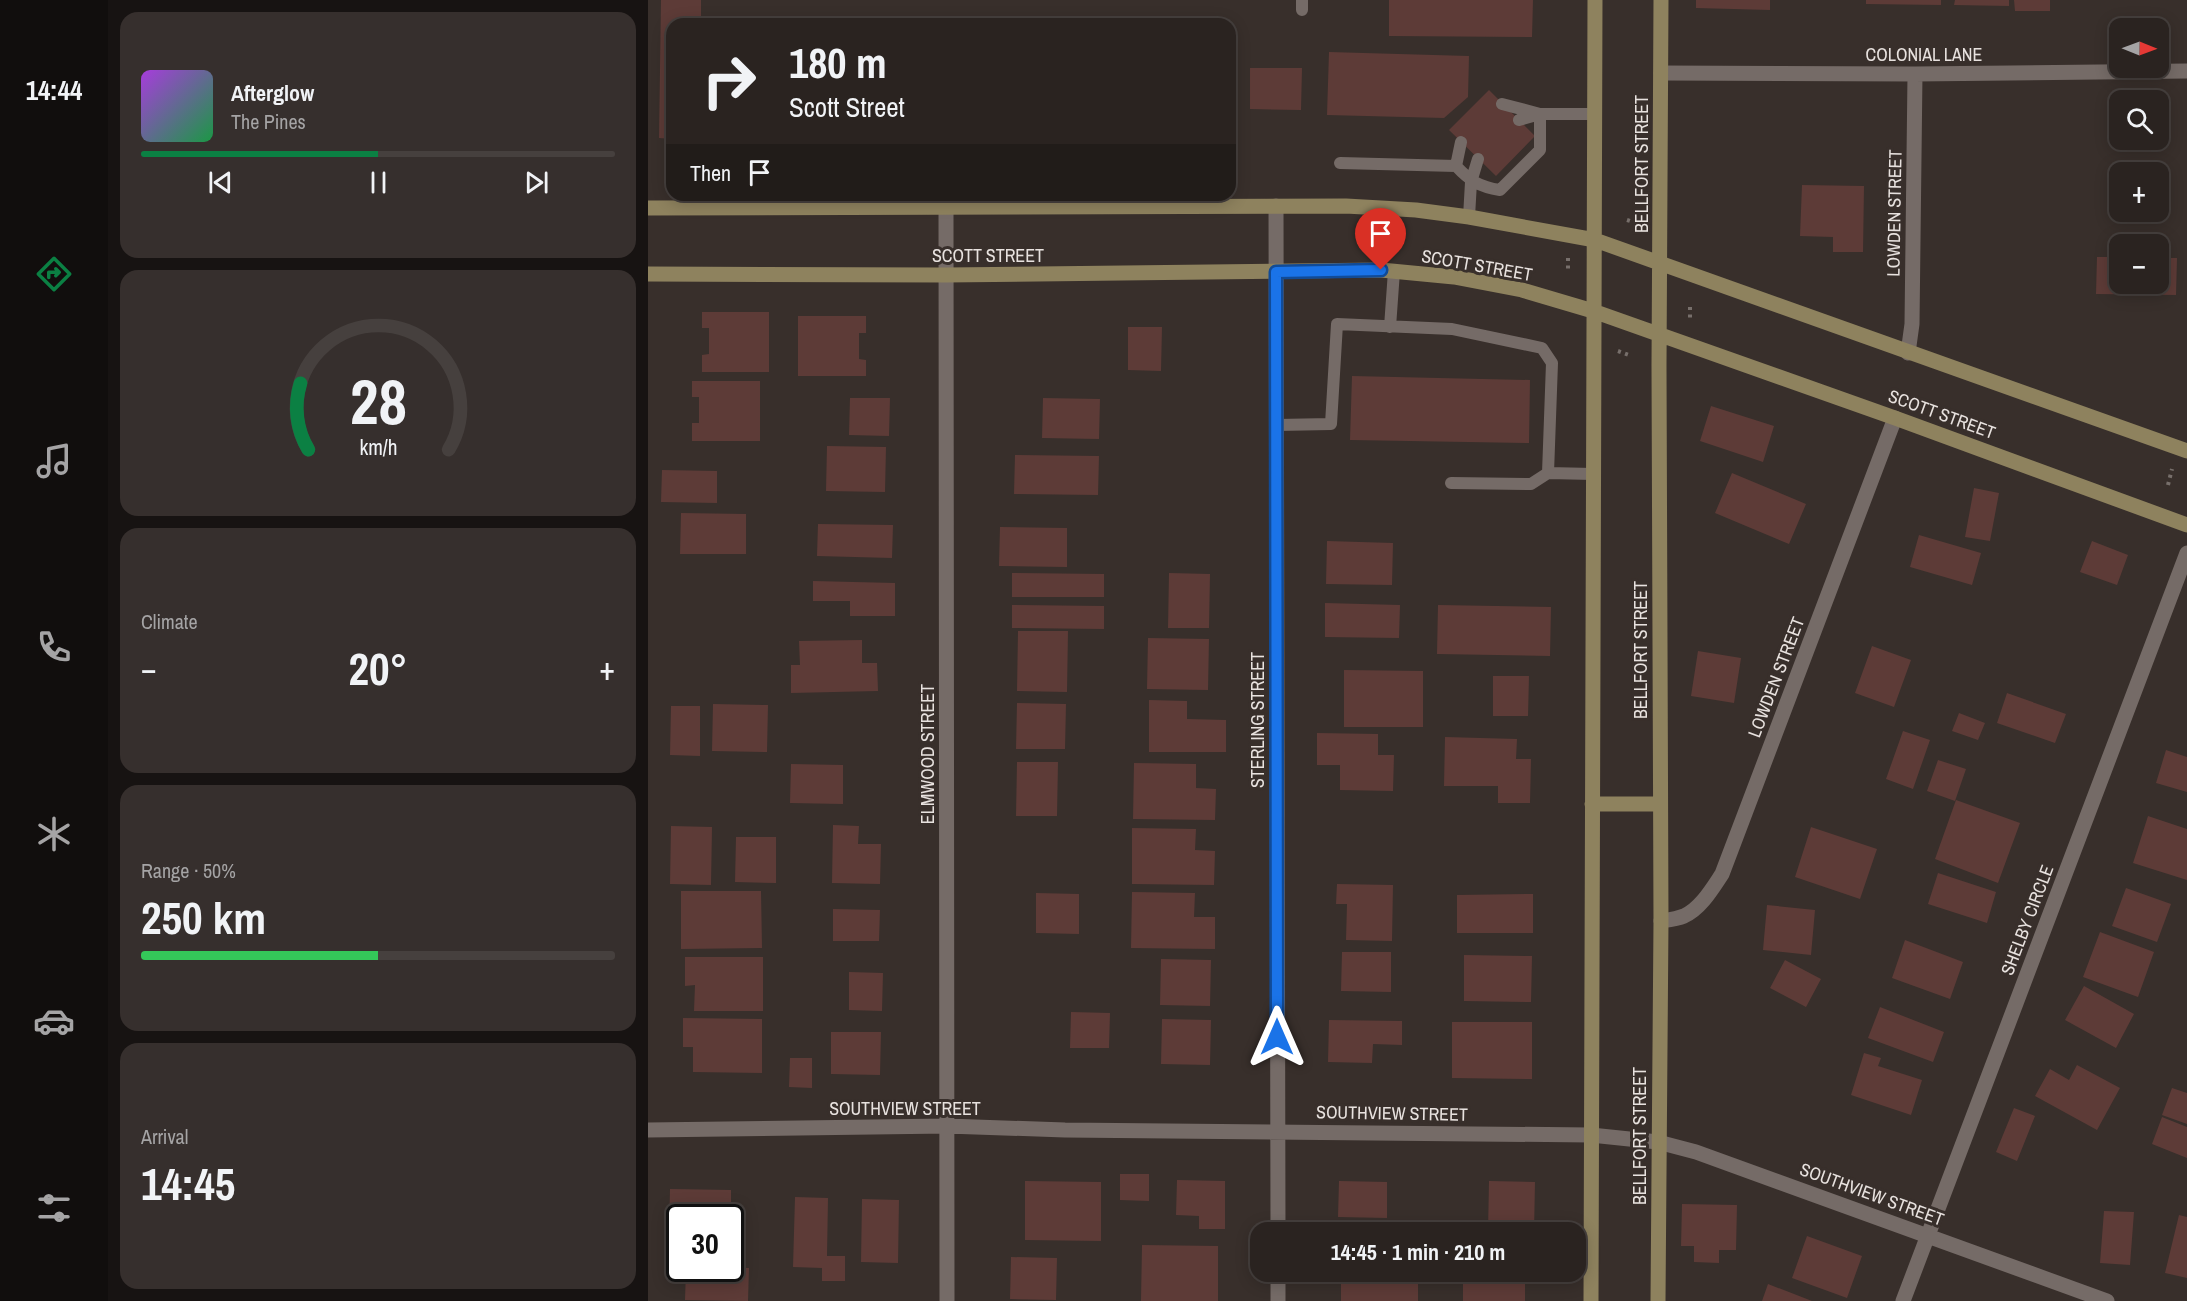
<!DOCTYPE html>
<html lang="en">
<head>
<meta charset="utf-8">
<style>
	:root { --surface:#2a2320; --page:#362f2d; --text:#f1f3f6; --muted:#a5a4a5; --line:#46403e; --accent:#0b8043 }
	body { margin:0; font-family:"Archivo Narrow",sans-serif; background:var(--page); color:var(--text); height:100vh; display:flex; flex-direction:column; font-size:22px; white-space:nowrap }
	* { box-sizing:border-box; margin:0 }
	p { font-size:20px; color:var(--muted) }
	.icon { flex:none; width:33px; height:33px; fill:none; stroke:currentColor; stroke-width:2; stroke-linecap:round; stroke-linejoin:round }
	.map { position:relative; flex:1; overflow:hidden }
	.sheet { display:flex; flex-direction:column; gap:12px; padding:12px; background:#171312; width:540px }
	.sheet>* { flex:none }
	.hud { position:absolute; left:18px; top:18px; width:570px; height:183px; border-radius:18px; box-shadow:0 3px 15px #0003,0 0 0 2px var(--line); background:#2a2320; color:var(--text); overflow:hidden }
	.needle { width:39px; rotate:91deg }
	.buttons { position:absolute; left:1461px; top:18px; display:grid; gap:12px }
	.buttons a { display:grid; place-items:center; width:60px; height:60px; border-radius:12px; background:var(--surface); box-shadow:0 3px 15px #0003,0 0 0 2px var(--line); font-size:30px }
	.speed { position:absolute; left:18px; top:1204px; display:flex; gap:12px; font-size:30px; font-weight:700; text-align:center }
	.speed>* { display:grid; place-content:center; width:78px; height:78px; border-radius:50%; background:var(--surface); box-shadow:0 3px 15px #0003,0 0 0 2px var(--line); line-height:1 }
	.speed .limit { border:3px solid #111; border-radius:9px; background:#fff; color:#111 }
	.pin { position:absolute; display:grid; place-items:center; width:51px; height:51px; color:#fff; margin:-62px -26px; border-radius:50% 50% 50% 0; rotate:-45deg; box-shadow:0 0 6px #0007 }
	.pin .icon { rotate:45deg }
	.me { position:absolute; width:66px; margin:-33px; rotate:0deg; stroke-linejoin:round; filter:drop-shadow(0 0 4px #0008) }
	.turn { display:flex; align-items:center; gap:21px; height:126px; padding:0 24px; font-size:27px }
	.turn .icon { width:78px; height:78px; stroke-width:2.5 }
	.turn b { display:block; font-size:42px; line-height:51px }
	.then { display:flex; align-items:center; height:57px; padding:0 24px; background:#0003; gap:12px; font-size:22px }
	.big { font-size:45px; font-weight:700; line-height:1.1 }
	.sheet .widget { flex:1; display:flex; flex-direction:column; justify-content:center; gap:9px; min-width:0; padding:0 21px; border-radius:18px; background:var(--page) }
	.sheet .dial { align-items:center; gap:0 }
	.dial svg { height:156px; overflow:visible; fill:none; stroke:var(--line); stroke-width:7; stroke-linecap:round; text-anchor:middle }
	.dial text { fill:var(--text); stroke:none }
	.song { display:flex; align-items:center; gap:18px }
	.cover { width:72px; height:72px; border-radius:9px; background:linear-gradient(135deg,hsl(280 70% 55%),hsl(140 70% 35%)) }
	.played { height:6px; border-radius:3px; background:linear-gradient(90deg,var(--accent) 50%,var(--line) 50%) }
	.keys { display:flex; justify-content:space-around; direction:ltr }
	.heat { display:flex; justify-content:space-between; align-items:center; font-size:33px; direction:ltr }
	.charge { height:9px; border-radius:4px; background:linear-gradient(90deg,#34c759 50%,var(--line) 0) }
	.trip { position:absolute; left:602px; top:1222px; width:336px; height:60px; border-radius:18px; background:var(--surface); box-shadow:0 3px 15px #0003,0 0 0 2px var(--line); font-weight:700; line-height:60px; text-align:center }
	main { display:flex; flex:1; min-height:0 }
	.tab-bar { display:flex; flex-direction:column; width:108px; justify-content:space-around; align-items:center; background:#110e0d; color:var(--muted) }
	.tab-bar .icon { width:42px; height:42px }
	.tab-bar .on { color:var(--accent) }
	.tab-bar b { font-size:27px; color:var(--text) }
	.map>svg:first-child { display:block }
</style>
</head>
<body>
<main>
<nav class="tab-bar">
<b>14:44</b>
<svg class="icon on" aria-label="directions" viewBox="0 0 24 24"><path d="M12 3l9 9-9 9-9-9zM9 14v-3h6M13 9l2 2-2 2"/></svg>
<svg class="icon" aria-label="music" viewBox="0 0 24 24"><path d="M9 18V5l10-2v13"/><circle cx="6" cy="18" r="3"/><circle cx="16" cy="16" r="3"/></svg>
<svg class="icon" aria-label="phone" viewBox="0 0 24 24"><path d="M5 4h4l2 5-3 2q2 4 5 5l2-3 5 2v4C11 20 4 13 5 4z"/></svg>
<svg class="icon" aria-label="climate" viewBox="0 0 24 24"><path d="M12 3v18M4 7l16 10M4 17L20 7"/></svg>
<svg class="icon" aria-label="car" viewBox="0 0 24 24"><path d="M5 17H2v-5l4-1 3-4h7l3 4 3 1v5h-3M9 17h6M6 11h13"/><circle cx="7" cy="17" r="2"/><circle cx="17" cy="17" r="2"/></svg>
<svg class="icon" aria-label="filters" viewBox="0 0 24 24"><path d="M4 7h16M4 17h16"/><circle cx="9" cy="7" r="2"/><circle cx="15" cy="17" r="2"/></svg>
</nav>
<section class="sheet">
<div class="widget">
<div class="song"><i class="cover"></i><div><b>Afterglow</b><p>The Pines</p></div></div>
<div class="played"></div>
<div class="keys"><svg class="icon" aria-label="previous" viewBox="0 0 24 24"><path d="M18 5L8 12l10 7zM5 5v14"/></svg><svg class="icon" aria-label="pause" viewBox="0 0 24 24"><path d="M8 5v14M16 5v14"/></svg><svg class="icon" aria-label="next" viewBox="0 0 24 24"><path d="M6 5l10 7-10 7zM19 5v14"/></svg></div>
</div>
<div class="widget dial"><svg viewBox="0 0 100 80">
<path d="M14 69A42 42 0 1 1 86 69"/>
<path d="M14 69A42 42 0 0 1 10 35" stroke="#0b8043"/>
<text x="50" y="56" font-size="32" font-weight="700">28</text>
<text x="50" y="72" font-size="11">km/h</text>
</svg></div>
<div class="widget"><p>Climate</p>
<div class="heat"><a>−</a><b class="big">20°</b><a>+</a></div>
</div>
<div class="widget"><p>Range · 50%</p><b class="big">250 km</b><div class="charge"></div></div>
<div class="widget"><p>Arrival</p><b class="big">14:45</b></div>
</section>
<div class="map">
<svg width="1539" height="1301" viewBox="0 0 1539 1301">
	<rect width="100%" height="100%" fill="#382f2b"/>
	<path fill="#5d3b37" d="M13 0H53V24H24V139L11 138Z
		M741 0H885L884 37 741 36Z
		M1048 0H1122V10L1048 8Z
		M1218 0H1293V5L1218 4Z
		M1307 0H1361V6L1306 5Z
		M1366 0H1402V11H1367Z
		M681 52 821 56 820 97 796 118 679 115Z
		M602 68H654L653 110 602 109Z
		M841 90 887 136 848 176 801 130Z
		M1154 185 1216 186 1215 252H1185V237L1152 236Z
		M1449 257H1472V284H1510V258H1529L1528 295 1448 294Z
		M54 312H121V372H54V355L61 354V328H54Z
		M150 316H218V333H211V359L218 360V376H150Z
		M480 327H514L513 371 480 370Z
		M704 376 882 380 881 443 702 440Z
		M44 381H112V441H44V423H51V397H44Z
		M202 398H242L241 436 201 435Z
		M395 398 452 399 451 439 394 438Z
		M1063 406 1126 426 1115 462 1052 441Z
		M179 446 238 447 237 492 178 491Z
		M367 455 451 456 450 495 366 494Z
		M14 470 69 471V503L13 502Z
		M1084 473 1158 504 1141 544 1067 513Z
		M1326 488 1351 493 1342 541 1317 537Z
		M33 513 98 514V554H32Z
		M170 524 245 525 244 558 169 556Z
		M352 527 419 528V567L351 566Z
		M1271 535 1333 553 1324 585 1262 567Z
		M679 541 745 543 744 585 678 584Z
		M1444 541 1480 555 1469 585 1432 572Z
		M364 573 456 574V597H364Z
		M521 573 562 574 561 628H520Z
		M165 581 247 583V616H202V601H165Z
		M677 603 752 605 751 638 677 637Z
		M364 605 456 606V629L364 628Z
		M790 605 903 607 902 656 789 654Z
		M370 631H420L419 692 369 691Z
		M500 638 561 639 560 690 499 689Z
		M214 640V663H229L230 691 143 693V665H152L151 641Z
		M1224 646 1263 660 1246 707 1207 693Z
		M1050 651 1093 658 1086 703 1043 696Z
		M696 670 775 671V727H696Z
		M845 676H881L880 716H845Z
		M1359 693 1418 714 1407 743 1349 723Z
		M501 700 539 701V719L578 720V752H501Z
		M369 703 418 704 417 749H368Z
		M65 704 120 705 119 752 64 751Z
		M23 706H52V756L22 755Z
		M1311 713 1337 723 1330 740 1304 731Z
		M1255 731 1282 740 1265 789 1238 779Z
		M669 733 730 734V755H746L745 791 692 790V765H669Z
		M797 737 869 739 868 759H883L882 803H850V786H796Z
		M1518 750 1539 757V792L1508 783Z
		M1290 760 1318 769 1307 801 1279 791Z
		M369 762H410L409 816H368Z
		M486 763 548 764V788L568 789 567 820 485 819Z
		M143 764 195 765V804L142 803Z
		M1308 800 1372 823 1350 883 1287 859Z
		M1500 816 1539 829V880L1485 863Z
		M185 825 211 826 210 844H233L232 884 184 883Z
		M23 826 64 827 63 885 22 884Z
		M1163 827 1229 849 1212 899 1147 877Z
		M484 828 548 829 547 850 567 851 566 885 484 884Z
		M88 837H128V883L87 882Z
		M1290 873 1348 892 1339 923 1280 904Z
		M689 884 745 885 744 941 698 940 699 904H688Z
		M1478 888 1523 904 1509 942 1464 926Z
		M33 891H113L114 948 33 949Z
		M484 892 547 893 546 917H567V949L483 948Z
		M388 893 431 894V934L388 933Z
		M885 894V933H809V895Z
		M1119 905 1167 910 1163 955 1115 950Z
		M185 909 232 910 231 941H185Z
		M1452 932 1506 952 1490 997 1435 977Z
		M1257 940 1315 962 1302 999 1244 978Z
		M694 952H743V992L693 991Z
		M816 955 884 956 883 1002 816 1001Z
		M37 957H115V1011H46L47 985 37 986Z
		M513 959 563 960 562 1006 512 1005Z
		M1137 960 1173 979 1158 1007 1122 988Z
		M201 972 235 973 234 1011 201 1010Z
		M1436 986 1486 1014 1468 1048 1417 1020Z
		M1232 1007 1296 1032 1285 1062 1220 1038Z
		M423 1012 462 1013 461 1048H422Z
		M35 1018 114 1019V1073L45 1072V1047H35Z
		M514 1019 563 1020 562 1065 513 1064Z
		M681 1020 754 1021V1045L725 1044 724 1063 680 1062Z
		M804 1022H884V1079L804 1078Z
		M183 1032H233L232 1075 183 1074Z
		M1216 1053 1233 1058 1230 1066 1274 1080 1263 1115 1203 1095Z
		M142 1058H164V1088L141 1087Z
		M1429 1065 1472 1088 1449 1130 1387 1096 1402 1069 1421 1080Z
		M1524 1088 1539 1093V1124L1514 1115Z
		M1366 1108 1387 1116 1369 1161 1348 1152Z
		M1514 1117 1539 1127V1158L1504 1144Z
		M472 1174H501V1201L472 1200Z
		M529 1180 577 1181V1229H551V1216L528 1215Z
		M377 1181 453 1182V1241L377 1240Z
		M691 1181 739 1182V1218L690 1217Z
		M841 1181 887 1182 886 1233 840 1232Z
		M22 1189 83 1190V1217L32 1218V1235H21Z
		M147 1197 180 1198 179 1256H197V1281H174V1268L145 1267Z
		M214 1199 251 1200 250 1263 213 1262Z
		M1034 1204 1089 1205 1088 1250H1071V1263L1046 1262V1246H1033Z
		M1456 1211 1486 1212 1482 1265 1452 1263Z
		M1531 1215 1539 1217V1278L1517 1273Z
		M1159 1236 1214 1256 1199 1298 1144 1278Z
		M494 1245 570 1246V1301H493Z
		M363 1257 409 1258 408 1300 362 1299Z
		M82 1267 101 1268 100 1301 37 1300 38 1269H82Z
		M693 1272H770V1301H693Z
		M815 1272H877V1301H815Z
		M1120 1284 1164 1301H1114Z"/>
	<g fill="none" stroke-linecap="round" stroke-linejoin="round">
		<path stroke="#776f6b" stroke-width="4" stroke-dasharray="3 4.5" stroke-linecap="butt" d="M979 220 988 223
			M920 258V269
			M1042 307V321
			M970 351 981 355
			M1520 485 1524 469"/>
		<path stroke="#756b67" stroke-width="12" d="M654 0V10
			M871 120 892 114H947
			M813 142 808 166C821 180 831 187 852 190L892 150V114L854 104
			M692 163 808 166
			M821 217 823 182 830 159
			M742 327 746 271
			M629 425 683 424 689 324 804 329 894 348 904 363 900 473 883 484 803 483
			M900 473 945 474"/>
		<path stroke="#756b67" stroke-width="15" d="M1013 73 1267 74 1539 71
			M628 206 630 1233
			M298 207 299 1301
			M1260 353 1264 324 1267 74
			M1013 921C1020 920 1029 919 1036 916 1053 908 1064 889 1074 874L1247 418
			M0 1130 299 1126 417 1130 943 1135 1010 1142 1048 1152 1459 1301
			M630 1301V1272
			M1255 1301 1539 553"/>
		<path stroke="#8e825e" stroke-width="15" d="M0 208 698 206 768 210 821 217 947 240 1539 451
			M0 274 297 275 733 270 806 277 874 290 945 311 1247 418 1539 525
			M944 804H1012
			M943 1301 947 0
			M1010 1301 1013 921 1011 365 1013 0"/>
	</g>
	<g fill="none" stroke-linecap="round" stroke-linejoin="round">
		<g stroke="#114b97" stroke-width="15">
			<path id="route" d="M629 1037 628 272 733 270"/>
		</g>
		<use href="#route" stroke="#1a73e8" stroke-width="10"/>
	</g>
	<g text-anchor="middle" dominant-baseline="central" stroke-width="6" stroke-linejoin="round" paint-order="stroke">
		<g font-size="18" fill="#e8e2df" stroke="#382f2b">
			<text x="1276" y="54">COLONIAL LANE</text>
			<text transform="translate(993 164) rotate(-90)">BELLFORT STREET</text>
			<text transform="translate(1246 213) rotate(-89)">LOWDEN STREET</text>
			<text x="340" y="255">SCOTT STREET</text>
			<text transform="translate(829 265) rotate(10)">SCOTT STREET</text>
			<text transform="translate(1294 414) rotate(20)">SCOTT STREET</text>
			<text transform="translate(992 650) rotate(-90)">BELLFORT STREET</text>
			<text transform="translate(1128 677) rotate(-69)">LOWDEN STREET</text>
			<text transform="translate(609 720) rotate(-90)">STERLING STREET</text>
			<text transform="translate(279 754) rotate(-90)">ELMWOOD STREET</text>
			<text transform="translate(1379 920) rotate(-69)">SHELBY CIRCLE</text>
			<text x="257" y="1108">SOUTHVIEW STREET</text>
			<text transform="translate(744 1113) rotate(1)">SOUTHVIEW STREET</text>
			<text transform="translate(991 1136) rotate(-90)">BELLFORT STREET</text>
			<text transform="translate(1224 1194) rotate(20)">SOUTHVIEW STREET</text>
		</g>
	</g>
</svg>
<div class="buttons">
<a><svg class="needle" viewBox="-14 -14 28 28"><path d="M0-13l5 13h-10z" fill="#e53935"/><path d="M0 13l5-13h-10z" fill="#a5a4a5"/></svg></a>
<a><svg class="icon" aria-label="search" viewBox="0 0 24 24"><circle cx="10" cy="10" r="6"/><path d="M15 15l6 6"/></svg></a>
<a>+</a>
<a>−</a>
</div>
<div class="speed"><div class="limit">30</div></div>
<div class="pin" style="left:733px;top:270px;background:#d93025"><svg class="icon" aria-label="arrive" viewBox="0 0 24 24"><path d="M6 21V4h12l-3 4 3 4H6"/></svg></div>
<svg class="me" style="left:629px;top:1037px" viewBox="-20 -20 40 40"><path d="M0-17L14 15 0 8-14 15z" fill="#1a73e8" stroke="#fff" stroke-width="4"/></svg>
<div class="trip">14:45 · 1 min · 210 m</div>
<div class="hud">
<div class="turn"><svg class="icon" aria-label="right" viewBox="0 0 24 24"><path d="M7 20v-9h11M14 6l5 5-5 5"/></svg><div><b>180 m</b>Scott Street</div></div>
<div class="then">Then<svg class="icon" aria-label="arrive" viewBox="0 0 24 24"><path d="M6 21V4h12l-3 4 3 4H6"/></svg></div>
</div>
</div>
</main>
</body>
</html>
